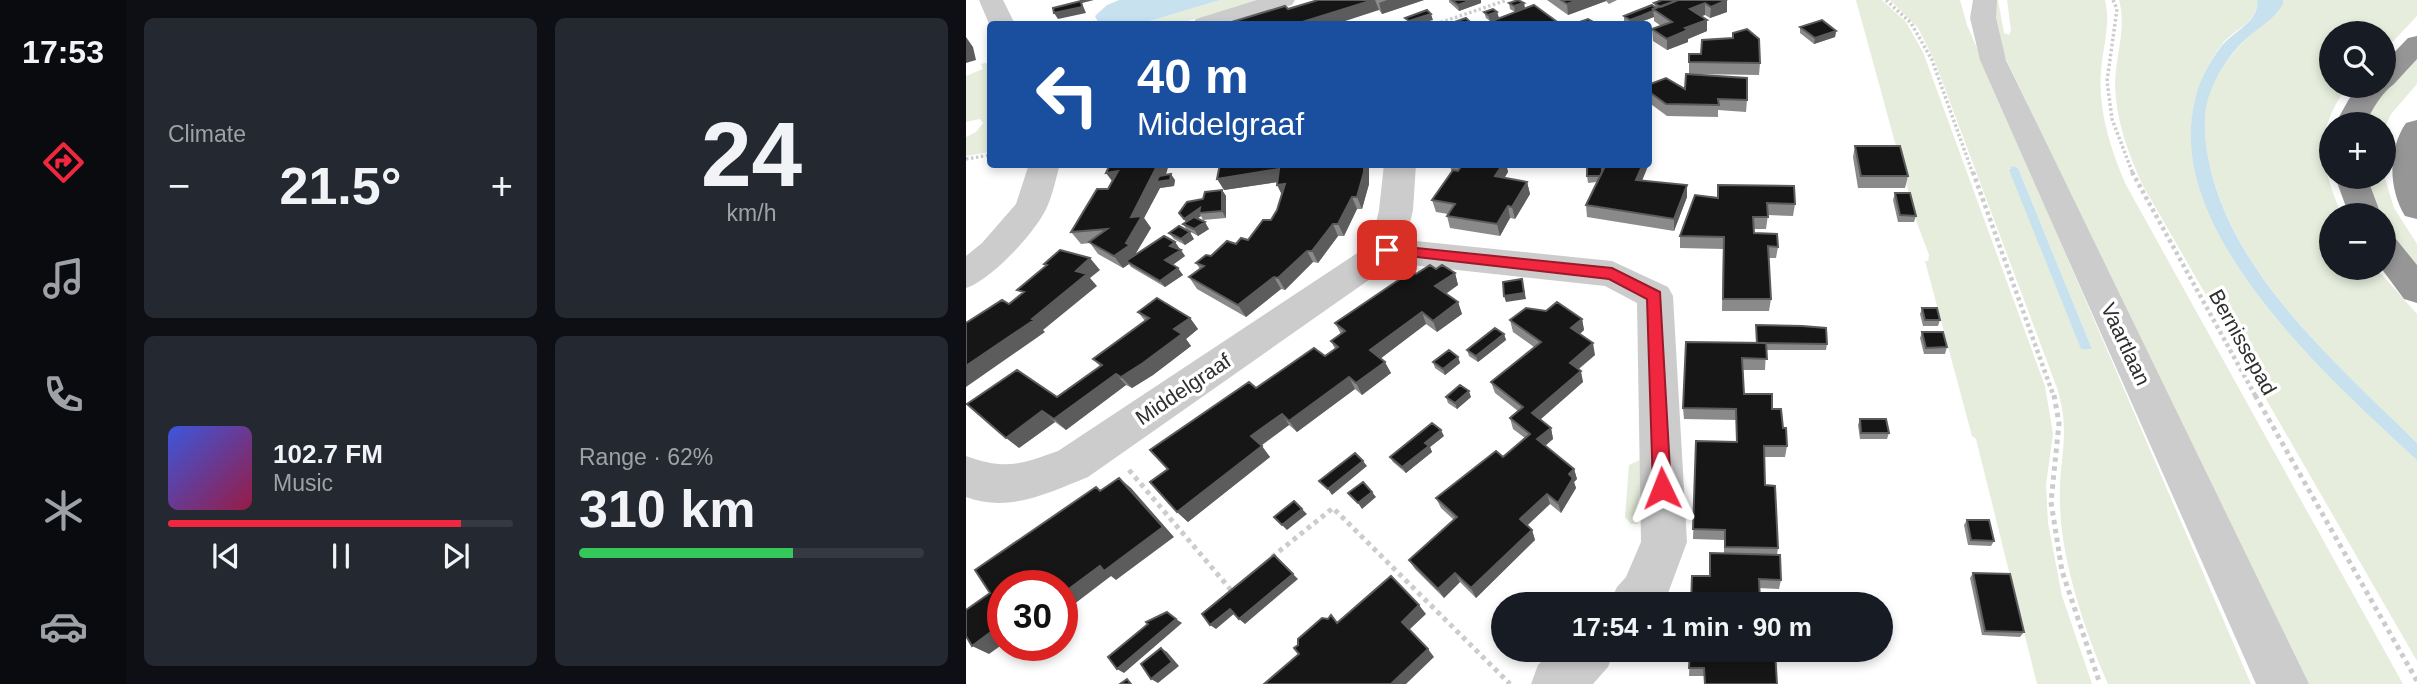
<!DOCTYPE html>
<html lang="en">
<head>
<meta charset="utf-8">
<style>
	:root { --surface:#171b24; --page:#242831; --text:#f1f3f6; --muted:#9ea1a6; --line:#363941; --accent:#f0273f }
	body { margin:0; font-family:Arial,sans-serif; background:var(--page); color:var(--text); height:100vh; display:flex; flex-direction:column; font-size:26px; white-space:nowrap }
	* { box-sizing:border-box; margin:0 }
	p { font-size:23px; color:var(--muted) }
	.icon { flex:none; width:38px; height:38px; fill:none; stroke:currentColor; stroke-width:2; stroke-linecap:round; stroke-linejoin:round }
	.map { position:relative; flex:1; overflow:hidden }
	.side { display:flex; flex-direction:column; gap:18px; padding:18px; background:#0d0f14; width:840px }
	.side>* { flex:none }
	.banner { position:absolute; left:21px; top:21px; width:665px; height:147px; border-radius:7px; box-shadow:0 4px 10px #0003; background:#1a4fa0; color:#fff; overflow:hidden }
	.controls { position:absolute; left:1353px; top:21px; display:grid; gap:14px }
	.controls a { display:grid; place-items:center; width:77px; height:77px; border-radius:50%; background:var(--surface); box-shadow:0 4px 10px #0003; font-size:35px }
	.speed { position:absolute; left:21px; top:570px; display:flex; gap:14px; font-size:35px; font-weight:700; text-align:center }
	.speed>* { display:grid; place-content:center; width:91px; height:91px; border-radius:50%; background:var(--surface); box-shadow:0 4px 10px #0003; line-height:1 }
	.speed .limit { border:10px solid #d22; background:#fff; color:#111 }
	.pin { position:absolute; display:grid; place-items:center; width:60px; height:60px; color:#fff; margin:-30px; border-radius:14px; box-shadow:0 4px 10px #0006 }
	.me { position:absolute; width:77px; margin:-38px; rotate:358deg; stroke-linejoin:round; filter:drop-shadow(0 0 5px #0008) }
	.turn { display:flex; align-items:center; gap:24px; height:147px; padding:0 35px; font-size:32px }
	.turn .icon { width:91px; height:91px; stroke-width:2.5 }
	.turn b { display:block; font-size:49px; line-height:60px }
	.big { font-size:52px; font-weight:700; line-height:1.1 }
	.side .card { flex:1; display:flex; flex-direction:column; justify-content:center; gap:10px; min-width:0; padding:0 24px; border-radius:10px; background:var(--page) }
	.side .dial { align-items:center; gap:0 }
	.dial b { font-size:91px; line-height:1 }
	.song { display:flex; align-items:center; gap:21px }
	.cover { width:84px; height:84px; border-radius:10px; background:linear-gradient(135deg,hsl(230 70% 55%),hsl(340 70% 35%)) }
	.played { height:7px; border-radius:4px; background:linear-gradient(90deg,var(--accent) 85%,var(--line) 85%) }
	.keys { display:flex; justify-content:space-around; direction:ltr }
	.heat { display:flex; justify-content:space-between; align-items:center; font-size:38px; direction:ltr }
	.charge { height:10px; border-radius:5px; background:linear-gradient(90deg,#34c759 62%,var(--line) 0) }
	.side .tiles { flex:1; display:grid; gap:18px; grid-template-columns:repeat(2,1fr) }
	.trip { position:absolute; left:525px; top:592px; width:402px; height:70px; border-radius:35px; background:var(--surface); box-shadow:0 4px 10px #0003; font-weight:700; line-height:70px; text-align:center }
	main { display:flex; flex:1; min-height:0 }
	.tabs { display:flex; flex-direction:column; width:126px; justify-content:space-around; align-items:center; background:#090b0e; color:var(--muted) }
	.tabs .icon { width:49px; height:49px }
	.tabs .current { color:var(--accent) }
	.tabs b { font-size:32px; color:var(--text) }
	.map>svg:first-child { display:block }
</style>
</head>
<body>
<main>
<nav class="tabs">
<b>17:53</b>
<svg class="icon current" aria-label="directions" viewBox="0 0 24 24"><path d="M12 3l9 9-9 9-9-9zM9 14v-3h6M13 9l2 2-2 2"/></svg>
<svg class="icon" aria-label="music" viewBox="0 0 24 24"><path d="M9 18V5l10-2v13"/><circle cx="6" cy="18" r="3"/><circle cx="16" cy="16" r="3"/></svg>
<svg class="icon" aria-label="phone" viewBox="0 0 24 24"><path d="M5 4h4l2 5-3 2q2 4 5 5l2-3 5 2v4C11 20 4 13 5 4z"/></svg>
<svg class="icon" aria-label="climate" viewBox="0 0 24 24"><path d="M12 3v18M4 7l16 10M4 17L20 7"/></svg>
<svg class="icon" aria-label="car" viewBox="0 0 24 24"><path d="M5 17H2v-5l4-1 3-4h7l3 4 3 1v5h-3M9 17h6M6 11h13"/><circle cx="7" cy="17" r="2"/><circle cx="17" cy="17" r="2"/></svg>
</nav>
<section class="side">
<div class="tiles">
<div class="card"><p>Climate</p>
<div class="heat"><a>−</a><b class="big">21.5°</b><a>+</a></div>
</div>
<div class="card dial"><b>24</b><p>km/h</p></div>
<div class="card">
<div class="song"><i class="cover"></i><div><b>102.7 FM</b><p>Music</p></div></div>
<div class="played"></div>
<div class="keys"><svg class="icon" aria-label="previous" viewBox="0 0 24 24"><path d="M18 5L8 12l10 7zM5 5v14"/></svg><svg class="icon" aria-label="pause" viewBox="0 0 24 24"><path d="M8 5v14M16 5v14"/></svg><svg class="icon" aria-label="next" viewBox="0 0 24 24"><path d="M6 5l10 7-10 7zM19 5v14"/></svg></div>
</div>
<div class="card"><p>Range · 62%</p><b class="big">310 km</b><div class="charge"></div></div>
</div>
</section>
<div class="map">
<svg width="1451" height="684" viewBox="0 0 1451 684">
	<rect width="100%" height="100%" fill="#fff"/>
	<path fill="#e6eddc" fill-rule="evenodd" d="M254 0H302L274 9 271 6 235 20 233 18 211 24H174Z
		M890 0H916L940 22 957 52 1079 386 1087 434 1080 485 1082 523 1096 596 1126 684H1071L1010 439 1006 436 959 261H962L963 255 951 223Z
		M924 0H994L1001 25 1285 684H1142C1119 632 1095 560 1094 504 1092 458 1106 436 1091 388L969 62 952 28ZM1043 168H1052L1126 349 1115 348Z
		M1024 0H1032L1038 33 1043 35 1045 30 1041 0H1139C1145 25 1137 46 1135 71 1132 110 1144 147 1159 183L1437 684H1334L1035 48Z
		M1153 0H1291C1293 21 1269 29 1257 43 1243 61 1232 83 1228 105 1202 237 1364 379 1451 460V661L1176 184C1162 153 1150 120 1149 86 1149 56 1161 29 1153 0Z
		M1317 0H1451V16L1418 51V33H1365V86H1382C1347 131 1355 166 1376 215H1365V268H1410L1451 314V443C1370 366 1259 266 1241 151 1238 130 1237 108 1245 88 1260 54 1290 29 1317 4Z
		M1451 56V84L1425 114 1418 129V124H1395L1401 111Z
		M24 62V152L0 156V137L10 132 17 123 14 119 0 122V76L17 69 15 64Z
		M1418 175 1428 208 1451 244V274L1418 229V215H1410L1395 177Z
		M676 459 672 524H665L659 517 663 465Z"/>
	<path fill="#c7e1ee" d="M153 0H254L174 24H133L129 16 141 5Z
		M1291 0H1317V4C1309 18 1294 27 1282 37 1267 50 1253 70 1246 88 1237 108 1238 130 1241 151 1259 268 1370 364 1451 443V460C1365 380 1196 232 1229 100 1233 81 1242 64 1254 48 1265 32 1294 22 1291 0Z
		M1046 166 1052 168 1126 349H1115L1043 170Z"/>
	<g fill="none" stroke-linecap="round" stroke-linejoin="round">
		<path stroke="#ccc" stroke-width="3.5" stroke-dasharray="2.5 2.5" stroke-linecap="butt" d="M920 0 945 23 966 60 1007 174
			M1147 0 1151 9 1141 81 1146 119 1167 174
			M470 24 541 0
			M0 159 24 155"/>
		<path stroke="#ccc" stroke-width="4.5" stroke-dasharray="3.5 3.5" stroke-linecap="butt" d="M1007 172 1088 397
			M1166 172 1290 397"/>
		<path stroke="#ccc" stroke-width="5" stroke-dasharray="4.5 4.5" stroke-linecap="butt" d="M1088 395 1093 423 1085 502 1096 571 1134 684
			M1289 395 1451 681
			M163 470 265 590 269 587
			M306 557 367 508 544 684"/>
		<path fill="#ccc" fill-rule="evenodd" d="M13 0H37L49 24 24 26Z
			M291 0H329L326 5 264 24H226L230 19Z
			M1007 0H1031L1030 18 1040 60 1343 684H1290L1014 60 1004 18Z
			M63 164H94C90 178 87 194 81 207 71 231 24 281 0 288V256L16 243 50 204Z
			M418 164H450L447 210 440 240 646 261 702 287 707 296 721 542 698 604H643L651 587 660 577 675 542 671 303 639 286 427 263 122 477C82 493 43 513 0 497V456C39 470 53 465 92 451L405 244 413 210Z
			M588 649H649L642 667 627 684H565L572 665Z"/>
		<path fill="#969696" fill-rule="evenodd" d="M1451 36V59L1428 84C1416 92 1406 110 1399 124H1369L1383 99 1394 86H1418V63L1442 38Z
			M1451 120V219L1439 216C1422 188 1422 149 1440 123Z
			M1369 177H1401L1415 215H1383Z
			M1418 235 1430 239 1451 265V303L1438 299 1415 268H1418Z"/>
	</g>
	<path fill="#8a8a8a" d="M352 0H458L416 14 413 10 322 9Z
		M483 0H515V3L493 11 483 2Z
		M581 0H651L643 4 640 1 602 15Z
		M761 0V12L744 18 739 15 735 16 741 31 722 39V42L701 50 687 41 686 29 695 26 688 21V17L669 24H662L658 22V16L689 7 688 3Z
		M543 3H558L559 9 549 12 544 9Z
		M518 12H531L533 18 524 21 520 18Z
		M834 27 870 31 869 37 848 44 834 33Z
		M723 54 794 63 793 75 723 74Z
		M682 85 719 89 781 100 780 112 752 110V117L701 116 682 102Z
		M889 146 942 176 939 188H892L887 157Z
		M249 164H341L403 184 396 209H391L378 236H372L352 263 347 262 319 290 315 289 280 317 231 289 223 277 234 269 230 263 270 244 282 240 305 220 311 210 316 195 311 182 258 190 254 165Z
		M483 164H540L542 172 538 178 561 182 564 194 549 219 544 218 534 236 484 228 481 216 482 214 470 212 466 200 486 172Z
		M682 166 676 181 721 197 708 231 621 217 620 205 631 182 622 183 621 176 636 171Z
		M200 175 209 180 208 186 194 188 178 218 185 228 170 253 171 254 209 242 213 249 219 256 206 265 217 275 199 287 165 267 163 264 157 268 132 254 124 243 115 244 105 232 142 189Z
		M256 190 260 196V218L237 220 235 216 232 218 243 229 232 236 221 230 217 224 220 222 213 213Z
		M929 193 950 216 948 222H932L927 200Z
		M729 195 829 204 827 216 802 215 800 229H788V233L812 247 810 258H803L805 299 803 311H756L757 249 714 248V236Z
		M203 233 228 239 219 245 208 239Z
		M470 269 489 273 492 285 480 294 492 302 496 314 471 332 460 324 415 358 425 373 396 395 389 389 331 432 323 425 295 446 304 457 222 522 211 512 202 469 290 388 359 356 369 349 365 341 375 334 369 323 450 274Z
		M956 308 974 320 972 326H957L954 314Z
		M172 312 224 318 232 329 220 339 225 346 187 375 166 388 160 385 100 430 89 422 53 448 91 397 134 366 127 359 179 321Z
		M616 319 618 330 614 334 629 355 613 369 617 382 574 420 585 428 587 439 579 446 608 469 611 479 608 482 610 488 595 513 584 504 561 526 566 530 569 540 510 598 494 582 478 598 449 569 443 560 488 520 475 508 470 498 537 457 559 438 547 429 544 418 552 411 529 393 525 382 568 347 547 332 544 320Z
		M790 325 861 344 860 350H800L799 370H777L778 394 806 409 817 428 821 446 819 457H798L799 485 812 548 811 555 815 580 813 589 793 588 725 604 758 553V540L727 539 730 441 770 442V420L718 419 717 408 790 343Z
		M956 332 981 347 979 354H958L954 338Z
		M538 334 540 340 512 362 503 356 501 350Z
		M492 357 494 363 479 375 469 368 467 362Z
		M480 397H505L491 409 482 403Z
		M894 419 923 433 921 439H894L892 425Z
		M478 436 464 447 466 452 440 473 427 462 424 457Z
		M1001 520 1028 541 1025 546 1002 545 998 525Z
		M1007 573 1058 632 1054 637 1016 635 1004 578Z
		M724 649 869 652 865 660 810 659 811 684H738V676H723Z"/>
	<path fill="#5c5c5c" d="M114 0H128L116 3Z
		M407 0H409L413 10 370 24H330Z
		M421 0H458L416 14 413 3Z
		M506 0H515V3L493 11 492 5Z
		M612 0H640V1L602 15 601 4Z
		M761 0V12L744 18 745 7Z
		M115 1 120 13 92 19 88 13Z
		M558 3 559 9 549 12 548 6Z
		M739 3V15L724 20V9Z
		M687 11 688 17 669 24H664V20Z
		M531 12 533 18 524 21 522 15Z
		M465 14 467 20 453 24H444L443 21Z
		M741 20V31L722 39V42L701 50V39L719 28Z
		M870 31 869 37 848 44 849 38Z
		M0 37 7 47 10 60 0 63Z
		M192 164H203L199 178 205 174 209 180 208 186 194 188 178 218 185 228 170 253 173 257 160 261 163 264 157 268 148 256 160 243 165 217Z
		M398 164H403V184L396 209 391 197Z
		M537 164H540L542 172 532 188 529 176Z
		M677 164H682V166L671 192 670 180Z
		M313 169 319 181 258 190 251 179Z
		M152 171 149 185 140 173Z
		M561 182 564 194 549 219 546 207Z
		M319 184 317 197 311 185Z
		M721 185V197L708 231V219Z
		M256 190 260 196V218L256 211Z
		M386 197 391 209 378 236 372 224Z
		M542 206 544 218 534 236 531 224Z
		M234 208 233 213 235 216 222 225 218 219Z
		M239 222 243 229 232 236 228 229Z
		M367 224 372 236 352 263 346 251Z
		M224 232 228 239 219 245 215 239Z
		M209 242 214 249 208 252 204 246Z
		M215 250 219 256 204 267 199 260Z
		M341 251 347 262 319 290 312 278Z
		M124 258 134 270 124 278 131 286 77 330 79 332 0 387V366L66 319 110 271Z
		M212 268 217 275 199 287 194 281Z
		M489 273 492 285 473 298 469 286Z
		M308 277 315 289 280 317 272 305Z
		M556 279 560 299 540 302 538 296Z
		M492 302 496 314 471 332 467 321Z
		M456 312 460 324 410 362 404 350Z
		M224 318 232 329 220 339 225 346 187 375 166 388 155 377 208 329Z
		M616 319 618 330 607 340 605 328Z
		M538 334 540 340 512 362 510 356Z
		M627 343 629 355 606 374 604 363Z
		M492 357 494 363 479 375 477 369Z
		M419 362 425 373 396 395 390 383Z
		M615 371 617 382 569 424 566 413Z
		M150 374 160 385 100 430 88 419Z
		M383 377 389 389 331 432 323 421Z
		M503 391 505 397 491 409 489 403Z
		M76 411 89 422 53 448 40 438Z
		M316 414 323 425 294 446 285 436Z
		M585 428 587 439 574 450 571 439Z
		M475 430 478 436 464 447 466 452 440 473 436 467 459 443Z
		M296 446 304 457 222 522 211 512Z
		M397 461 401 466 366 495 362 489Z
		M608 469 611 479 608 482 610 488 595 513 592 503 603 474Z
		M153 478 165 488 208 537 150 580 145 576 107 605 96 598V594Z
		M406 492 410 497 396 509 392 503Z
		M581 494 584 504 557 529 554 519Z
		M336 509 341 514 321 530 316 525Z
		M566 530 569 540 510 598 505 588Z
		M489 573 494 582 478 598 472 589Z
		M327 574 332 579 279 624 273 619Z
		M453 605 460 614 443 630 436 622Z
		M264 609 269 613 250 629 244 625Z
		M210 619 216 623 158 673 151 669Z
		M37 623V644L23 654 6 646Z
		M195 648 201 652 213 666 192 683 185 679Z
		M462 649 468 657 440 684H425Z"/>
	<path fill="#161616" stroke="#5c5c5c" stroke-width="2" d="M352 0H407L330 24H259L319 6 322 9Z
		M486 0H506L492 5Z
		M552 0 558 3 548 6 543 3Z
		M595 0H612L601 4Z
		M696 0H712L695 7 688 3Z
		M712 0H761L745 7 739 3 724 9 741 20 719 28 722 30 701 39 686 29 706 22 687 9Z
		M115 1 116 7 88 13 87 8Z
		M568 5 594 24H518Z
		M686 5 690 8 687 9V11L675 16 664 20 658 16Z
		M527 9 531 12 522 15 518 12Z
		M461 10 465 14 443 21 439 18Z
		M500 18 504 22 495 24 491 21Z
		M622 19 631 24H613L611 23Z
		M856 20 870 31 849 38 834 27Z
		M781 29 793 39 794 63 723 62V54H735L736 40 767 38V33Z
		M720 74 781 78V100L752 99 753 105 700 104 682 91V85L700 78 719 89Z
		M889 146H934L942 176H895Z
		M144 164H192L165 217 176 216 160 243 164 245 148 256 123 242 141 229 105 232 131 189H142L152 171 140 173Z
		M254 164H340L339 166 348 164H398V172L391 197H386L372 224H367L346 251H341L312 278 308 277 272 305 223 277 238 266 230 263 240 255 245 256 261 241 270 244 275 238 282 240 297 220H305L311 210 319 184 311 185 313 169 251 179Z
		M497 164H537L529 176 561 182 546 207 542 206 531 224 481 216 489 204 466 200 487 170 492 171Z
		M621 164H636V172L634 176H621Z
		M640 164H677L670 180 721 185 708 219 620 205Z
		M205 174 204 180 190 182 193 176Z
		M752 185 828 186 829 204 801 203 802 217H787L788 233 811 234 812 247 802 246 805 299H757L758 237 714 236 729 195 752 198Z
		M256 190V211L233 213 234 208 218 219 213 213 221 202 237 199 239 192Z
		M929 193H944L950 216 934 215Z
		M228 217 239 222 228 229 217 224Z
		M213 226 224 232 215 239 203 233Z
		M198 236 209 242 204 246 215 250 199 260 212 268 194 281 160 261Z
		M94 250 124 258 110 271 121 274 66 319 68 320 0 366V323L36 300 43 304 58 292 51 290 81 265 78 264Z
		M464 265 470 269 476 265 489 273 469 286 492 302 467 321 456 312 404 350 419 362 390 383 383 377 323 421 316 414 285 436 296 446 211 512 184 482 202 469 184 450 283 382 290 388 348 348 359 356 372 347 365 341 379 331 369 323 446 271 450 274Z
		M556 279 558 293 538 296 537 282Z
		M191 298 224 318 208 329 216 334 177 363 155 377 150 374 88 419 76 411 40 438 1 404 51 370 91 397 136 365 127 359 183 318 172 312Z
		M591 302 616 319 605 328 627 343 604 363 615 371 566 413 585 428 571 439 608 469 603 474 607 478 592 503 581 494 554 519 566 530 505 588 489 573 472 589 443 560 491 517 470 498 530 451 537 457 564 434 544 418 557 407 525 382 575 342 544 320 560 308 580 311Z
		M956 308H971L974 320H959Z
		M790 325 836 326 860 328 861 344 791 343Z
		M529 328 538 334 510 356 501 350Z
		M956 332H977L981 347 960 348Z
		M720 342 800 343 801 359 776 358 778 394H806V409H815L817 428H820L821 446H798L799 485 809 486 812 548 759 547V530L727 529 730 441 771 442 770 409 717 408Z
		M483 350 492 357 477 369 467 362Z
		M494 385 503 391 489 403 480 397Z
		M894 419H920L923 433H895Z
		M466 423 475 430 459 443 463 446 436 467 424 457Z
		M389 453 397 461 362 489 353 481Z
		M153 478 197 527 138 571 134 566 96 594V586H86L83 582 78 586H37V623L6 646 0 636V610L24 593 9 570 130 487 134 491Z
		M397 482 406 492 392 503 382 493Z
		M328 501 336 509 316 525 308 517Z
		M1001 520H1023L1028 541 1005 540Z
		M744 553 814 555 815 580 793 579 794 602H813V604H725L726 576H744Z
		M308 555 327 574 273 619 264 609 244 625 236 614Z
		M1007 573 1044 574 1058 632 1019 631Z
		M425 576 453 605 436 622 462 649 425 684H298L333 654 328 648 332 645V639L356 618 362 619 365 615 371 623Z
		M201 612 210 619 151 669 142 657 182 624 180 622Z
		M195 648 206 662 185 679 175 664Z
		M724 649H868L869 652 809 651 811 684H739L738 668H723Z
		M161 679 165 684H154Z"/>
	<path fill="#f0273f" stroke="#9c1929" stroke-width="2" d="M421 245 646 268 694 292 705 488 702 493 696 496 689 493 687 488 681 299 643 279 416 253 414 250Z"/>
	<g text-anchor="middle" dominant-baseline="central" stroke-width="7" stroke-linejoin="round" paint-order="stroke">
		<g font-size="21" fill="#2f2f2f" stroke="#fff">
			<text transform="translate(1277 342) rotate(61)">Bernissepad</text>
			<text transform="translate(1160 344) rotate(65)">Vaartlaan</text>
			<text transform="translate(217 389) rotate(-34)">Middelgraaf</text>
		</g>
	</g>
</svg>
<div class="controls">
<a><svg class="icon" aria-label="search" viewBox="0 0 24 24"><circle cx="10" cy="10" r="6"/><path d="M15 15l6 6"/></svg></a>
<a>+</a>
<a>−</a>
</div>
<div class="speed"><div class="limit">30</div></div>
<div class="pin" style="left:421px;top:250px;background:#d93025"><svg class="icon" aria-label="arrive" viewBox="0 0 24 24"><path d="M6 21V4h12l-3 4 3 4H6"/></svg></div>
<svg class="me" style="left:696px;top:488px" viewBox="-20 -20 40 40"><path d="M0-17L14 15 0 8-14 15z" fill="#f0273f" stroke="#fff" stroke-width="4"/></svg>
<div class="trip">17:54 · 1 min · 90 m</div>
<div class="banner">
<div class="turn"><svg class="icon" aria-label="left" viewBox="0 0 24 24"><path d="M17 20v-9H6M10 6l-5 5 5 5"/></svg><div><b>40 m</b>Middelgraaf</div></div>
</div>
</div>
</main>
</body>
</html>
